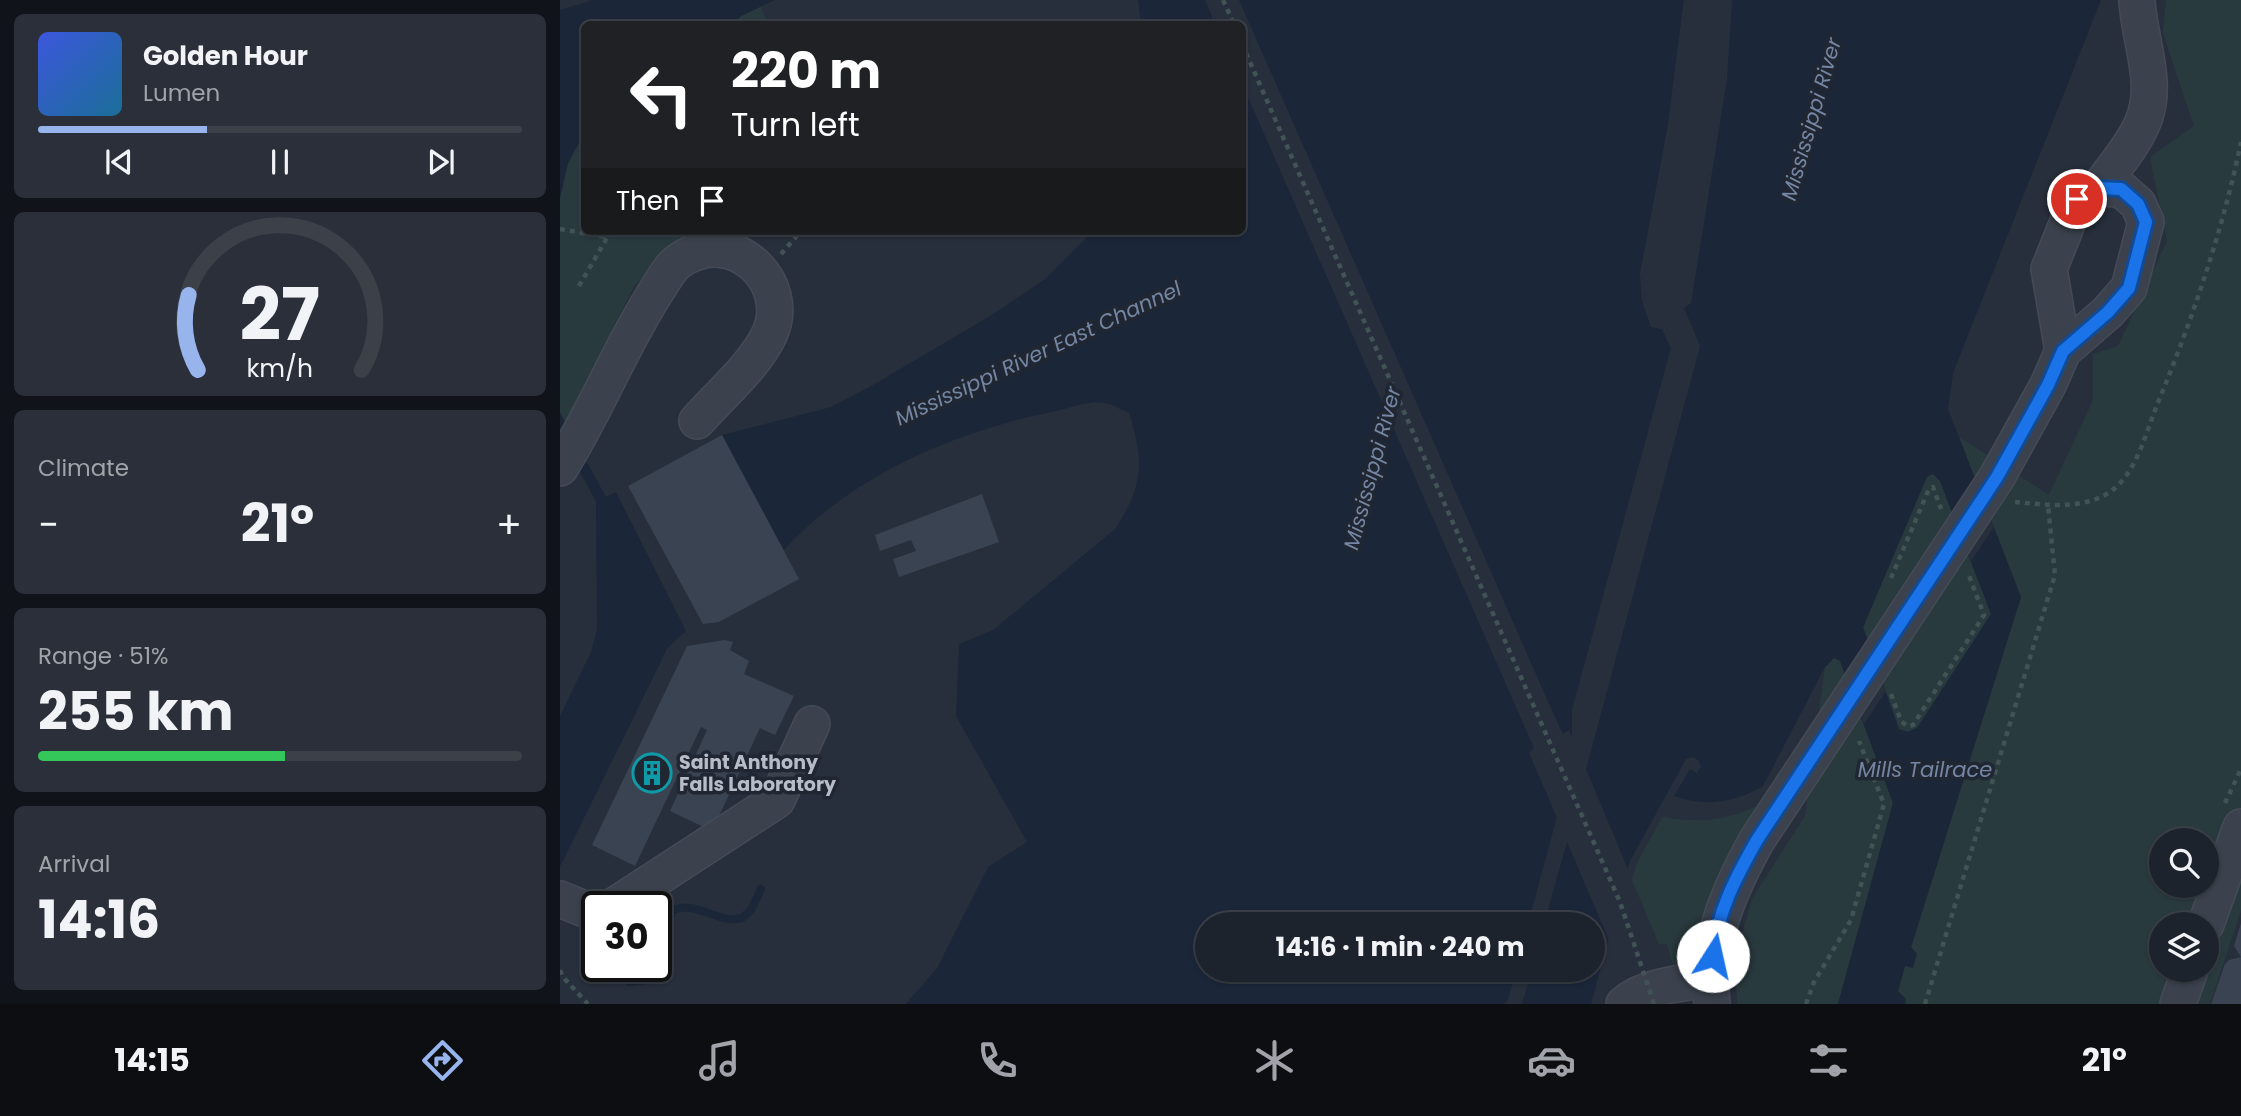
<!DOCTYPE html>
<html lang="en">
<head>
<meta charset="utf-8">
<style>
	:root { --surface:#1d232d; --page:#2a2f39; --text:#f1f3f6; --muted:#a0a4aa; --line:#3b4049; --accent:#97b4ed }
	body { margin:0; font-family:Poppins,sans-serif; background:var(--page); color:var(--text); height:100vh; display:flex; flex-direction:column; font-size:26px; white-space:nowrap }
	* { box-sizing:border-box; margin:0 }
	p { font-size:23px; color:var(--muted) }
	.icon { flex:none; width:38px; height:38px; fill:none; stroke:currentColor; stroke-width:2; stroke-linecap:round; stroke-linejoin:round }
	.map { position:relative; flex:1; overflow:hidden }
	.drawer { display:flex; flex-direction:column; gap:14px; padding:14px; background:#101319; width:560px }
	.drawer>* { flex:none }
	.guide { position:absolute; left:21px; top:21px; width:665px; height:214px; border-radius:10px; box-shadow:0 2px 5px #0004,0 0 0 2px var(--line); background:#202124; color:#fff; overflow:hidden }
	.tools { position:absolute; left:1589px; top:828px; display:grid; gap:14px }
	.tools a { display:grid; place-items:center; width:70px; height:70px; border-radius:50%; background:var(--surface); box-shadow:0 2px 5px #0004,0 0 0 2px var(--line); font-size:35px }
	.speed { position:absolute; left:21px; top:891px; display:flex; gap:14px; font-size:35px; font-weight:700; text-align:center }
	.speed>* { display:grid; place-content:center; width:91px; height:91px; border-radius:50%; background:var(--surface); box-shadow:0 2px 5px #0004,0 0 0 2px var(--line); line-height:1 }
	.speed .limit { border:4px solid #111; border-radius:10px; background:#fff; color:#111 }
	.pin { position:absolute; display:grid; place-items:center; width:60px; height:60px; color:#fff; margin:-30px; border:4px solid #fff; border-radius:50%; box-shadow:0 2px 7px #0007 }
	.me { position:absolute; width:77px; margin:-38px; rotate:10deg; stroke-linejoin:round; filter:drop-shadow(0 0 5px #0008) }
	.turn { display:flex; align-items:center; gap:24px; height:147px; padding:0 35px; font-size:32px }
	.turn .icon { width:91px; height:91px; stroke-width:2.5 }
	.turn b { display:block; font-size:49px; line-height:60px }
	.then { display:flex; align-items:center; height:66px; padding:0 35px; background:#0003; gap:14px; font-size:26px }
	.big { font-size:52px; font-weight:700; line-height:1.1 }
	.drawer .widget { flex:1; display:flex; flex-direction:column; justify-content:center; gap:10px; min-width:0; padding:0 24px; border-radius:10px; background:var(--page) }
	.drawer .dial { align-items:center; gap:0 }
	.dial svg { height:182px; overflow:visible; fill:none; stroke:var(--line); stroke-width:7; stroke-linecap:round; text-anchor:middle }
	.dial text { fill:var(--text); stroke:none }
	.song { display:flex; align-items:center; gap:21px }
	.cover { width:84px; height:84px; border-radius:10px; background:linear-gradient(135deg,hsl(230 70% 55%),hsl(200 70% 35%)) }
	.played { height:7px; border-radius:4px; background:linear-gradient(90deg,var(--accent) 35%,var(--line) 35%) }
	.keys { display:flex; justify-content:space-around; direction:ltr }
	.heat { display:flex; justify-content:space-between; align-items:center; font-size:38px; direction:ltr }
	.charge { height:10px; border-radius:5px; background:linear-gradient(90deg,#34c759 51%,var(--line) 0) }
	.trip { position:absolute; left:635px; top:912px; width:410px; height:70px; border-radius:35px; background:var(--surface); box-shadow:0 2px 5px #0004,0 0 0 2px var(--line); font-weight:700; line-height:70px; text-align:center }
	.menu { display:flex; height:112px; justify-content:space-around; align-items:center; background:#0c0e12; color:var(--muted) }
	.menu .icon { width:49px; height:49px }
	.menu .selected { color:var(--accent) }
	.menu b { font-size:32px; color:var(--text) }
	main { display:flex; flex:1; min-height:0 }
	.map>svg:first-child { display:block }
</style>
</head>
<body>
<main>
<section class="drawer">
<div class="widget">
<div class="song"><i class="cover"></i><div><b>Golden Hour</b><p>Lumen</p></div></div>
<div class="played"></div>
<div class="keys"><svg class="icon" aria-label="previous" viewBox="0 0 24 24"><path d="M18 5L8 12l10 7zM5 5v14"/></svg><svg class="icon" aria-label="pause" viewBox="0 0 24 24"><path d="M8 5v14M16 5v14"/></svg><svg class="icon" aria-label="next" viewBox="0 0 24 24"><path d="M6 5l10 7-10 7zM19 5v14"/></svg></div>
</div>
<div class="widget dial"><svg viewBox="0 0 100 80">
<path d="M14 69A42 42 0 1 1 86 69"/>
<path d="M14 69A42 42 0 0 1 10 36" stroke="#97b4ed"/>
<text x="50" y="56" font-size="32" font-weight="700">27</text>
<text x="50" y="72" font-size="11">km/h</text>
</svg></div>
<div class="widget"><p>Climate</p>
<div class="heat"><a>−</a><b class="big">21°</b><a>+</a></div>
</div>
<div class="widget"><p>Range · 51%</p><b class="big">255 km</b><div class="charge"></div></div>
<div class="widget"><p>Arrival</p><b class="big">14:16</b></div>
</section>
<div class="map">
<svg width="1681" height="1004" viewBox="0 0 1681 1004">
	<rect width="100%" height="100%" fill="#272f3c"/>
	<path fill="#293a3e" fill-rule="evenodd" d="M1606 0H1681V911L1650 1004H1345L1346 999 1338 991 1345 966 1357 955 1351 948 1461 597 1399 437 1489 495 1533 400V354L1558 346 1607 241 1590 157 1634 126 1603 33ZM1601 840H1647V886H1601ZM1601 924H1647V970H1601Z
		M201 6 207 24H173L181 16Z
		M24 134V231H144L113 250 75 285 19 394 10 432 0 413V198L8 163Z
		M1373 474 1378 476 1431 614 1357 728 1348 732 1339 729 1303 628 1367 476Z
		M1274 658 1280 661 1333 803 1278 1004H1177L1176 970 1180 942 1192 899 1245 816 1265 667Z
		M1208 801 1138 964 1115 973 1107 944H1099L1072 880 1077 863 1102 817C1147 824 1168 820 1208 801Z"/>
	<path fill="#1b2639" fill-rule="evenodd" d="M33 0H215L181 16 173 24H24V134L8 163 0 198V10Z
		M578 0H1124L1108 125 1080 274 1091 327 1102 329 1111 348 1012 710 1013 757 968 924H648V970H956L948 1000 944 1004H346L377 968 428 867 467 842 396 716 399 644 433 630 555 529C584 485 584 461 569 413 561 410 552 404 544 403 531 400 510 408 497 411 399 430 292 475 224 550L162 435 271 407 313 385 435 313 485 279 533 231H682V24H581Z
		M1172 0H1541L1393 373 1388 409 1461 597 1351 947 1357 954 1353 968 1345 966 1338 991 1346 999 1345 1004H1278L1333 803 1280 661 1274 658 1265 667 1203 786C1174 803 1146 807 1114 796L1130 769 1137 773 1141 767 1139 761 1133 757 1126 759 1070 861 1031 1004H962L972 970H1032V924H984L1140 346 1124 308 1131 302C1146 201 1166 102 1172 0ZM1373 474 1380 481 1431 614 1357 728 1348 732 1339 729 1303 627 1367 477Z
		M0 413 46 497 56 492 126 631 108 647 0 867V716L31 652 37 629 36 502 0 434Z"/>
	<path fill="#272f3c" d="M645 0H679L990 706 1003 734 1009 730 1012 736V710L1111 348 1102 329 1091 327 1082 301 1080 274 1108 125 1124 0H1128L1112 126 1083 274 1085 300 1094 324 1105 327 1114 348 1016 711 1017 757 972 924H968L997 818 969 753 974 748 683 86 682 24H655Z
		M1169 0H1172L1167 79 1131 303 1124 308 1140 346 1026 769 1070 874 1051 945 1007 842 984 924 980 923 1136 346 1121 307 1128 301 1155 137 1164 79Z
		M1417 483 1434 527 1411 561 1394 516Z
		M1309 646 1326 691 1304 724 1287 680Z"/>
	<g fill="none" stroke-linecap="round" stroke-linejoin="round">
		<path stroke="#1b2639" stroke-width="8" d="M69 982 98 979 110 973 109 919 113 910C137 900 156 924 182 918L191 910 201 889"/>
	</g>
	<path fill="#3a4352" d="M162 435 239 579 159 622 143 624 68 486Z
		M422 494 439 542 339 577 333 559 356 551 351 540 320 551 315 535Z
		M165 640 173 642 170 650 189 661 184 674 234 696 215 735 200 728 152 831 110 811 147 730 141 727 75 866 32 845 127 646Z
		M1681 923V1004H1651L1665 964 1669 960 1681 957 1674 946Z"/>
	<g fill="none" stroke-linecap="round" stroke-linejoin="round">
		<g stroke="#444b56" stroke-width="38">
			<path id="minor" d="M1539 188C1553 168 1572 147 1582 124 1600 85 1579 41 1577 0
				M0 468C36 411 60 347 97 290 103 281 110 267 119 261 173 223 234 283 209 335 195 365 159 396 137 421
				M0 899 37 914
				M54 906 217 800 252 724
				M1646 924 1681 827
				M1064 1004C1085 985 1124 983 1151 979
				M1152 1004C1146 943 1168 892 1197 840L1437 477 1488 385 1503 351 1548 312 1569 288 1586 222 1578 204 1561 189 1539 188 1517 199 1489 269 1503 351
				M1618 1004 1630 970"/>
		</g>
		<path stroke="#425356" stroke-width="4.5" stroke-dasharray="5 5" stroke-linecap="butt" d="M663 0 674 24
			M0 229 46 237
			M221 254 241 231
			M19 286 51 231
			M1455 502C1489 505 1535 512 1561 482 1579 462 1587 430 1597 405 1632 320 1662 233 1681 142
			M1331 578 1369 489 1373 487 1381 509
			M1331 694 1341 721 1347 726 1353 725 1424 615 1408 573
			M1665 803 1681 769
			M0 970 2 976 28 1004
			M1246 1004 1254 982 1291 920 1324 804 1299 741
			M1365 1004 1495 575 1488 505"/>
		<use href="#minor" stroke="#3b424d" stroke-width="35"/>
		<path stroke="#425356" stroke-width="4.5" stroke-dasharray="5 5" stroke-linecap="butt" d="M682 44 1060 902 1094 1004"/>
	</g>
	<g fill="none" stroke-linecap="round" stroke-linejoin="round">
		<g stroke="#114b97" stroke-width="18">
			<path id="route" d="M1153 956C1157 912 1176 877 1197 840L1437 477 1488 385 1503 351 1548 312 1569 288 1586 222 1578 204 1561 189 1539 188 1517 199"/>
		</g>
		<use href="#route" stroke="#1a73e8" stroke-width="12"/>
	</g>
	<defs>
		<g id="building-ring" transform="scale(2.0125)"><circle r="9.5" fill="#202732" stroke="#0f9aa8" stroke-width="1.5"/><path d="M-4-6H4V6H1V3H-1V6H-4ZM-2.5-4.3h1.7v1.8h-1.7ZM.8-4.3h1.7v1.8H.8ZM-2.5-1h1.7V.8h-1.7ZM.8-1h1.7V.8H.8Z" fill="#0f9aa8"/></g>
	</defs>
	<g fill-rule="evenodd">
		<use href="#building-ring" x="92" y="773"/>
	</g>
	<g text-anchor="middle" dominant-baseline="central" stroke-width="7" stroke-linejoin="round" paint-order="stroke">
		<g font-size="19" font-weight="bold" fill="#b7bdc8" stroke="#202732" text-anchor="start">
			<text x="119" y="762">Saint Anthony<tspan x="119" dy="22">Falls Laboratory</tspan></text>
		</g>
		<g font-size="21" font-style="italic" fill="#7486a3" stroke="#202732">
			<text transform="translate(1251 119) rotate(-74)">Mississippi River</text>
			<text transform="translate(478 353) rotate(-25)">Mississippi River East Channel</text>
			<text transform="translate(812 468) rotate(-75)">Mississippi River</text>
			<text x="1365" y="769">Mills Tailrace</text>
		</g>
	</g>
</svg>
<div class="tools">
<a><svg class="icon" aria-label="search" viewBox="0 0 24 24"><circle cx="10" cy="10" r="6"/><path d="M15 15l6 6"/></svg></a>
<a><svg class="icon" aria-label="layers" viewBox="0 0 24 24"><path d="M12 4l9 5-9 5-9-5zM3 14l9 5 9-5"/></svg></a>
</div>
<div class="speed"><div class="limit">30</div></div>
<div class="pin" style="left:1517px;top:199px;background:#d93025"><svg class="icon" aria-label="arrive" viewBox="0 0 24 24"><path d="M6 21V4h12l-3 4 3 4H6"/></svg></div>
<svg class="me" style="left:1153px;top:956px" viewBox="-20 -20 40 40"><circle r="19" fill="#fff"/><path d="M0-13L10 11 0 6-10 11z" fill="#1a73e8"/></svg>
<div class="trip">14:16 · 1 min · 240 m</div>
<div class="guide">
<div class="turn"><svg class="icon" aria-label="left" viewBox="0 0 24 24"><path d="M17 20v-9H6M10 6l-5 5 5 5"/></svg><div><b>220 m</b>Turn left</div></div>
<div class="then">Then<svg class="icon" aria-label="arrive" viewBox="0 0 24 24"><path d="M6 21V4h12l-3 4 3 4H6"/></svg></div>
</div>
</div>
</main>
<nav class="menu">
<b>14:15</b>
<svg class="icon selected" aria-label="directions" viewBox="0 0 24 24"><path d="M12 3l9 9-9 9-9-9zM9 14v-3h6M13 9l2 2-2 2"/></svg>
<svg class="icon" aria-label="music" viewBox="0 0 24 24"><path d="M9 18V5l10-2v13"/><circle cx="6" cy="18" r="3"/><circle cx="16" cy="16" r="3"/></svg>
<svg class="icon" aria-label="phone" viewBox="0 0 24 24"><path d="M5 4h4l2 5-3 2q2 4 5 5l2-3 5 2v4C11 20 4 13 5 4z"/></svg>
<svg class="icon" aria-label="climate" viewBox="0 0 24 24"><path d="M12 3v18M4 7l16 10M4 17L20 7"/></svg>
<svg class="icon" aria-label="car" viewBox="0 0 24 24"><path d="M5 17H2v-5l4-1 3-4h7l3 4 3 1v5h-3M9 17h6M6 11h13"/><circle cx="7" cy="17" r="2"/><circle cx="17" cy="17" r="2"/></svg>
<svg class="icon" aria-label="filters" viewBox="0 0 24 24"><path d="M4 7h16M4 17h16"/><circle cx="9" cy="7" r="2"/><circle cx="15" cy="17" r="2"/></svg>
<b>21°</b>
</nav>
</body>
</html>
